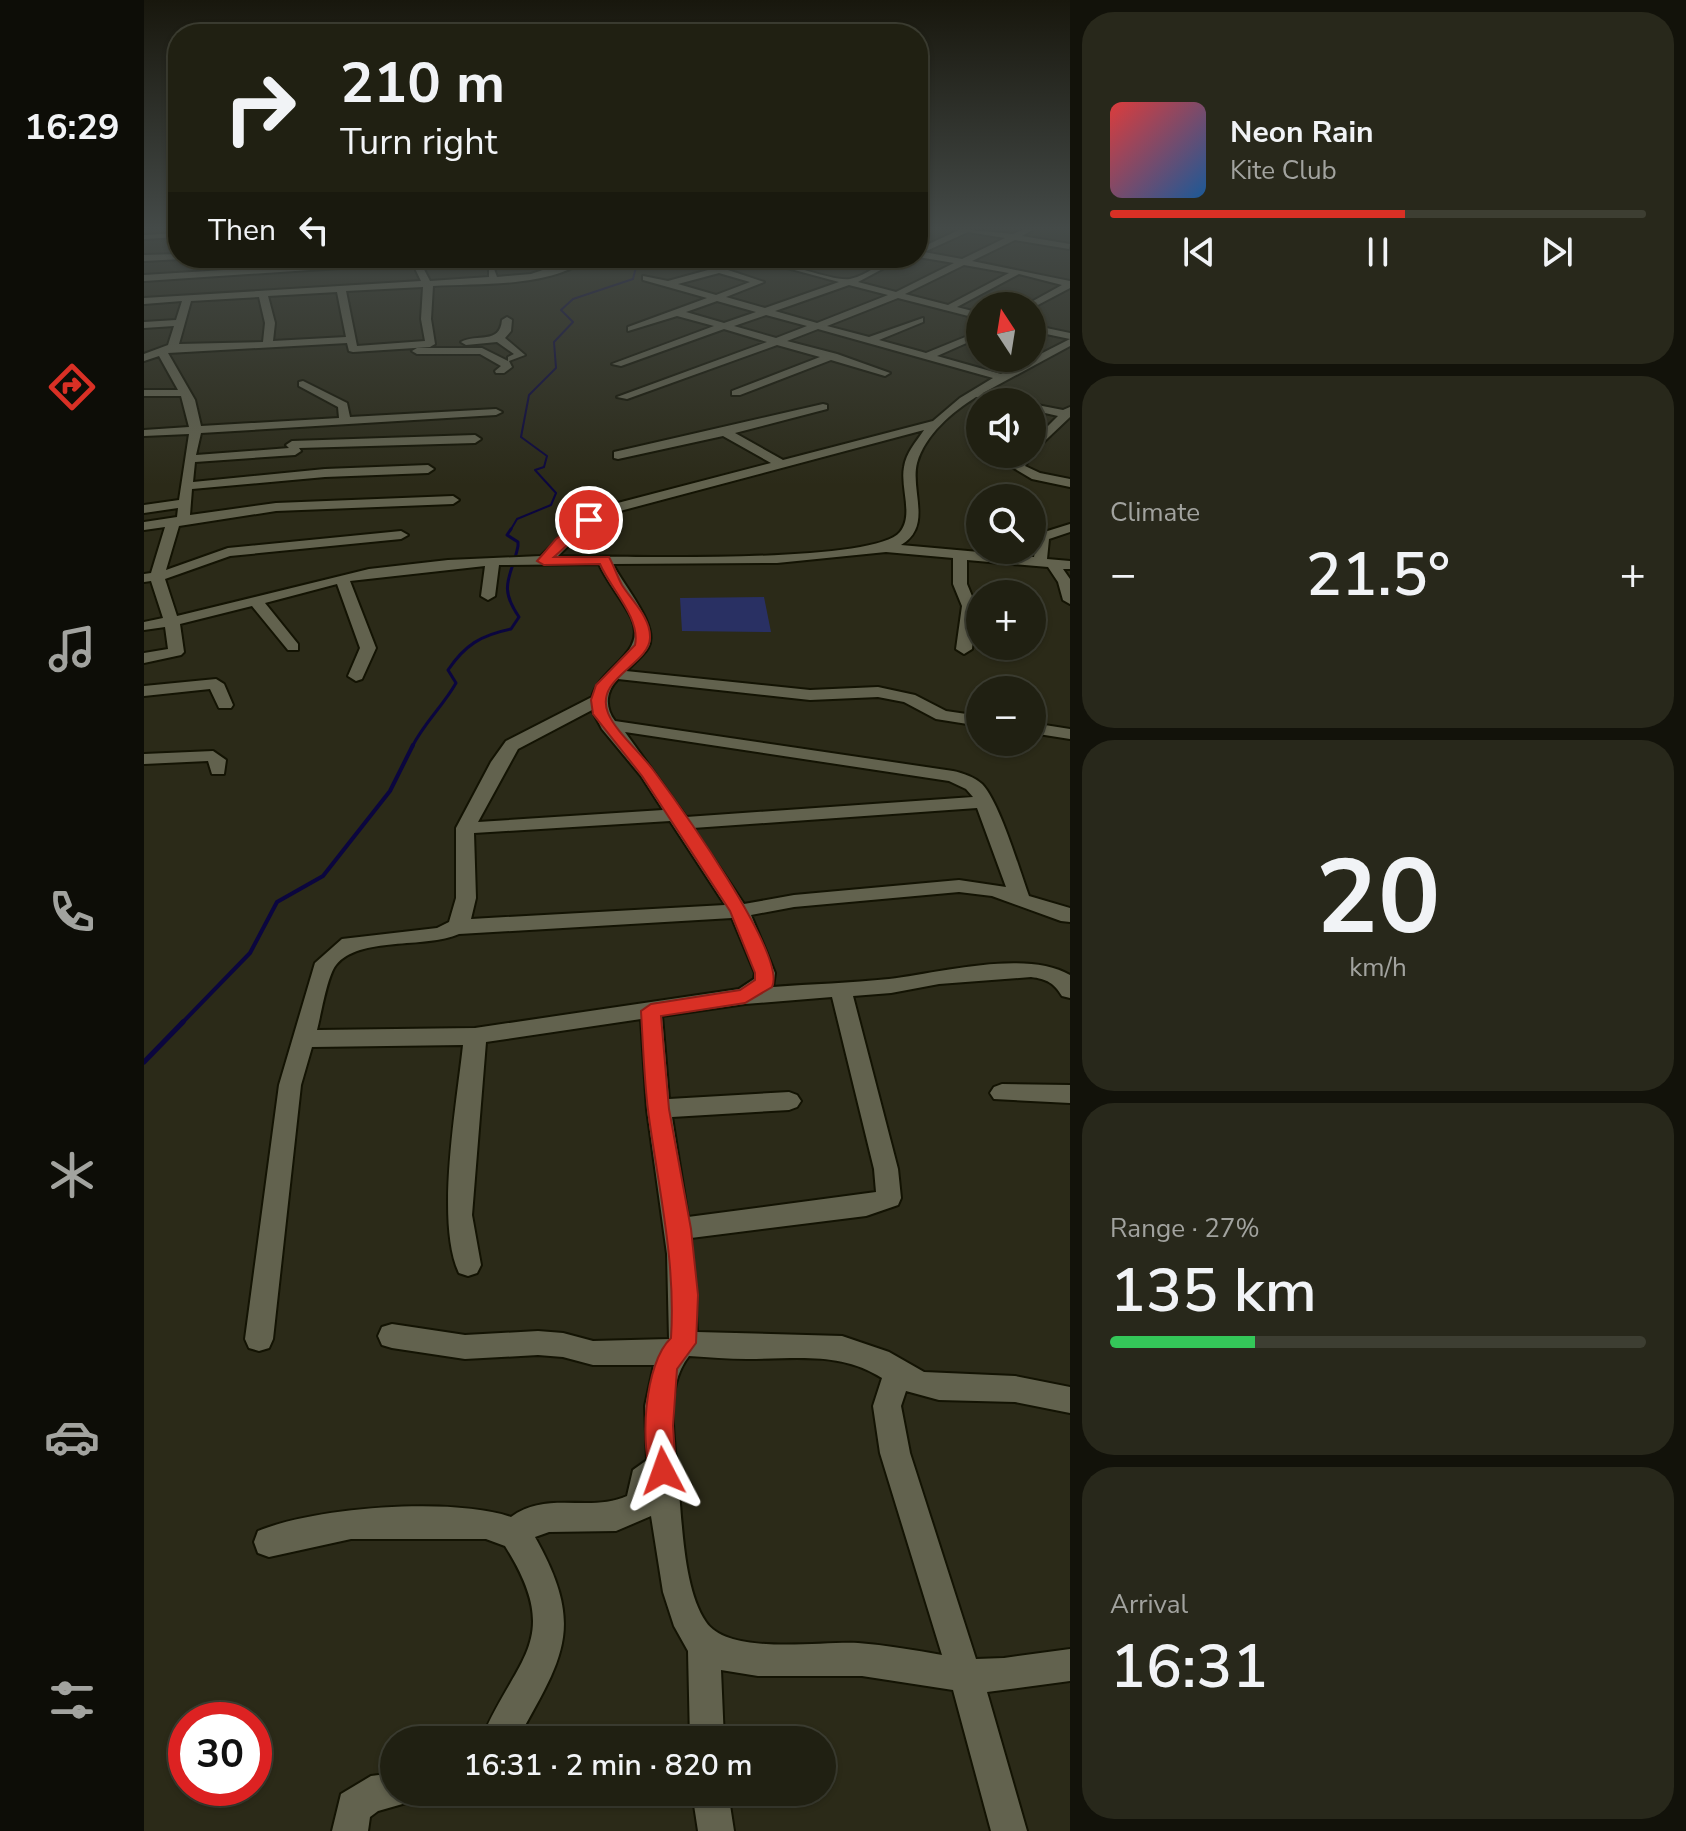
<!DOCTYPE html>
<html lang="en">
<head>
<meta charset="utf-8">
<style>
	:root { --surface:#202012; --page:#28281b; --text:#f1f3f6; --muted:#a2a39f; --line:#3d3e32; --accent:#d93025 }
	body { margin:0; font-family:"Nunito Sans",sans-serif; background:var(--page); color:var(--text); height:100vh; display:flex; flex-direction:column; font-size:30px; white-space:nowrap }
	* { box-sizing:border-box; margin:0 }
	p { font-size:26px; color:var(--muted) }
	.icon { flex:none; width:44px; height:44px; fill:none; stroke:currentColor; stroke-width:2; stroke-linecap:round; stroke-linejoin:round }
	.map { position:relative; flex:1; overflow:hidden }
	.sheet { display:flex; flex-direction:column; gap:12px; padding:12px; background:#12120a; width:616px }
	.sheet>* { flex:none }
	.top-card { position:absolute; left:24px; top:24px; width:760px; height:244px; border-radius:32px; box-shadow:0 2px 6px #0004,0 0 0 2px var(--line); background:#202012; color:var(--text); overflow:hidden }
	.needle { width:52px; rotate:348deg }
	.fabs { position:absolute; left:822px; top:292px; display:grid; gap:16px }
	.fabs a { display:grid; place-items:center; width:80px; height:80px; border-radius:50%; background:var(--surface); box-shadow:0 2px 6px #0004,0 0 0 2px var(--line); font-size:40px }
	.speed { position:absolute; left:24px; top:1702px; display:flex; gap:16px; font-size:40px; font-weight:700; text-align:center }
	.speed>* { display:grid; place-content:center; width:104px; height:104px; border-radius:50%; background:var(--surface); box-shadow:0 2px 6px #0004,0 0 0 2px var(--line); line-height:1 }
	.speed .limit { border:12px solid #d22; background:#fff; color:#111 }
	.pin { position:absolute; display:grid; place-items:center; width:68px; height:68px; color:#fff; margin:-34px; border:4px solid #fff; border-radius:50%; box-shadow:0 2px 8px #0007 }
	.me { position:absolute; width:88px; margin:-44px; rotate:356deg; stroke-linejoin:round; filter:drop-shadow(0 0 6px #0008) }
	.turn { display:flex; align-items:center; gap:28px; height:168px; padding:0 40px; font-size:36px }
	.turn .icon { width:104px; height:104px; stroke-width:2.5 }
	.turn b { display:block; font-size:56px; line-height:68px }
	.then { display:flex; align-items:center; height:76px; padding:0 40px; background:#0003; gap:16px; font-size:30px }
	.big { font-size:60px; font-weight:600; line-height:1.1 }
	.sheet .tile { flex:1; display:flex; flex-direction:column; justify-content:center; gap:12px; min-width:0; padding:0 28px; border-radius:32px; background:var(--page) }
	.sheet .dial { align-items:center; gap:0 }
	.dial b { font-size:104px; line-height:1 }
	.song { display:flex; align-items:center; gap:24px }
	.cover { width:96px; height:96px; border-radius:12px; background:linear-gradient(135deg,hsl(0 70% 55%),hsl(210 70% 35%)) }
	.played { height:8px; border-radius:4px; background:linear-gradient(90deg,var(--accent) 55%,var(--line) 55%) }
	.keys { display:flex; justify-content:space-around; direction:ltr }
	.heat { display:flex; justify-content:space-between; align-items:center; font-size:44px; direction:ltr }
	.charge { height:12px; border-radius:6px; background:linear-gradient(90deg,#34c759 27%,var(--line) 0) }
	.trip { position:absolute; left:236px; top:1726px; width:456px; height:80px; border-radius:40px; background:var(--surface); box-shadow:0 2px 6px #0004,0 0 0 2px var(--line); font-weight:600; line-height:80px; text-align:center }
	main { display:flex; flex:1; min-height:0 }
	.menu { display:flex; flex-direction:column; width:144px; justify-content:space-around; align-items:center; background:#0d0d07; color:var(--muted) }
	.menu .icon { width:56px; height:56px }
	.menu .active { color:var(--accent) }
	.menu b { font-size:36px; color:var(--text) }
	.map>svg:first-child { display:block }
</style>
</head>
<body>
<main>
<nav class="menu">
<b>16:29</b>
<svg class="icon active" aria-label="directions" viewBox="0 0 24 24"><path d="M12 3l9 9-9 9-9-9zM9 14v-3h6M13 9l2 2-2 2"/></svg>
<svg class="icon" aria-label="music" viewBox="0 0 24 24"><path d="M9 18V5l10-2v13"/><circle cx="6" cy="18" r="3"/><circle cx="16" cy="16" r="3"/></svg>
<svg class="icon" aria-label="phone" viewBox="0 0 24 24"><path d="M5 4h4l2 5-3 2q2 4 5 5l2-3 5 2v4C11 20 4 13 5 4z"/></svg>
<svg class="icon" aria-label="climate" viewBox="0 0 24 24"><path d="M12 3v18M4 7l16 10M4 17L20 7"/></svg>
<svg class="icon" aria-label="car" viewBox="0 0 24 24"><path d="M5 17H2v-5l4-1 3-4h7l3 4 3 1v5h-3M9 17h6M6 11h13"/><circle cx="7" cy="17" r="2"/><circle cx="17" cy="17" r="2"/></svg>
<svg class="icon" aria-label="filters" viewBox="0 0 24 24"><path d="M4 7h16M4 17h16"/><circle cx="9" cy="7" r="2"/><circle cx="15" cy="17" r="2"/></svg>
</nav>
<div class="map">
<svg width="926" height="1831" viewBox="0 0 926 1831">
	<rect width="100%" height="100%" fill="#2b2a18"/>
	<path fill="#293063" d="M620 597 627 632 538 631 536 598Z"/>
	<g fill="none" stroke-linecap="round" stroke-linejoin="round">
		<path stroke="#0b063f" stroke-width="2" d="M366 531 373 519 407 505 412 493 391 470 400 467 403 456 377 437 385 395 412 368 410 342 429 322 417 310 429 299 489 279 492 267 484 258"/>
		<path stroke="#0b063f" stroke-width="3" d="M268 747C280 723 299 706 312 683L304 670C321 645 337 635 367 629L375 617C353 585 368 577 374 546V542L363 535 367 529"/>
		<path stroke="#0b063f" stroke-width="4" d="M37 1024 106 953 133 902 179 876 246 791 269 745"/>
		<path stroke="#0b063f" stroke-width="5" d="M0 1062 39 1022"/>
		<g stroke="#131303" stroke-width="4">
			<path id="minor" d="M817 229 869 234 880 229H890L878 236 926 244 925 249 871 240 828 261 926 281V288L888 308 880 306 918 285 875 274 813 307 836 313V319L754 298 683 326 725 337 779 318V322L735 340 782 353 836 331V337L793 356 857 374 926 339 888 331V325L926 333V346L839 393 873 402 832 397C808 412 781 435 773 463 766 491 789 526 757 545L890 557 894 534 926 524V532L905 539 903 559 926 561V569H919L926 579V604L919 600 914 582 904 567 823 560V584L832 606 828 649 820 654 812 649 818 606 809 584V558L742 552 633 563 469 564C478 584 517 627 504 648 499 656 489 664 482 671L666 690 734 687 771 695 802 711 836 716V726L792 719 760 702 734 697 666 700 474 679C461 692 461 708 471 721L809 771C819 773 830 777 838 784 856 803 875 869 885 896L926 908V922L917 921 848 896 815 892 650 907 607 915 631 973 629 987C668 984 707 983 745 979 794 973 883 949 926 975V998L918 996C910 983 903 979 887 977L795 984 747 993 709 996 754 1169 757 1198 754 1205 722 1216 547 1238 553 1332 698 1336 745 1352 780 1372 871 1376 926 1387V1413L871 1402 795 1400 762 1391 757 1406 766 1453 832 1659 860 1658 926 1649V1681L843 1692 883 1831H847L809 1690 718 1676H614L577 1670 580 1740H546L544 1651 530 1626 519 1592 507 1516 472 1531 405 1532 391 1537C442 1628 419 1657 373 1740H337C371 1657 421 1641 361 1546L342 1539H207L125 1557 114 1553 110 1542 114 1531C172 1507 309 1497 367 1517 403 1490 446 1513 483 1496L489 1470 503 1460 501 1406 510 1365H449L419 1357 394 1355 321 1359 248 1348 238 1345 234 1336 238 1327 248 1324 321 1335 394 1331 419 1333 449 1341 525 1339 523 1254 503 1110 497 1019 342 1042 328 1215 337 1265 333 1273 324 1276 315 1273C291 1223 313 1102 319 1045L168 1047 157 1085 129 1339 125 1348 115 1351 105 1348 101 1339 135 1085 171 963 198 939 293 928 305 922 312 898V828L347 762 362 741 448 697C456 667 503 654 488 619 479 600 464 584 455 564L359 565H355L351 596 344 600 337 596 341 566 206 581 232 648 218 679 212 681 204 676 216 648 193 584 121 603 154 644V650H144L108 606 36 624 40 652 37 655 0 663V653L24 649 21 627 0 630V622L19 618 7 581 0 582V574L7 573 21 527 0 530V522L33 517 34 508 0 513V505L35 500 45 434 0 436V430L45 427 37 396H0V390H34L15 356 0 361V354L24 345 30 326 0 328V322L32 320 38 301 0 304V298L277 281 266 258H274L286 281 345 277V270L338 258H346L353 277 387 274 435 258H446C403 288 339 283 289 286L287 319 291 344 286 347 209 352 205 351 203 343 24 353 51 400 57 426 195 418 194 407 155 386V382L159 381 203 403 206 417 352 409 358 412 352 415 57 433 52 455 145 448 142 445 148 441 331 435 337 439 331 443 155 448 157 451 151 455 51 462 49 482 181 469 284 465 290 469 284 473 181 477 48 489 46 515 132 503 309 496 315 500 309 504 132 511 35 526 22 570 84 548 257 531 264 535 257 539 86 556 21 579 33 616 225 569 304 560 397 556 426 528 466 505 627 463 579 436 474 459 470 458V452L679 404 683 405V409L591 433 639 460 789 421 816 398 849 378 674 329 643 341 693 354 746 373 741 376 687 360 596 395H588V391L676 357 633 345 483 399 473 397 623 342 580 329 477 366 468 364 570 326 533 316 484 331V327L563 298 499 280V276L524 281 575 267 620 282 582 297 621 308 695 282 606 258C634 258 686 282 706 279 726 275 739 258 759 258L714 282 752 292 810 263 774 257V249ZM824 232 861 238 818 259 780 252ZM820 265 865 273 804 305 761 294ZM575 273 606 282 572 295 534 284ZM705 285 744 295 673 323 631 311ZM279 287 277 319 281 341 213 346 202 291ZM193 292 202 337 129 341 131 323 124 296ZM115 297 121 323 119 342 35 344 47 301ZM573 301 612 312 580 323 542 312ZM622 315 663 326 632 338 590 326ZM780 430C772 442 762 453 760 467 756 488 770 515 756 532 729 565 467 556 414 556L436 534 476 511ZM448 710 458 729 497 776 519 810 334 822 374 749ZM481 732 805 781 822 789 829 797 542 817ZM833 808 862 887 815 880 650 895 600 904 549 828ZM526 821 581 905 327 919 332 898 330 833ZM588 918 611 973 610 979 595 989 331 1028 173 1030C177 1015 183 976 192 965 215 936 281 949 315 934ZM688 997 730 1169 732 1192 544 1217 528 1117 645 1110 653 1107 657 1101 653 1095 645 1092 525 1099 518 1016 601 1004ZM545 1356C565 1357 584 1359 603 1359 651 1359 696 1351 738 1378L729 1406 736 1453 798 1655C770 1650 742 1645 714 1643 676 1641 585 1656 562 1622 539 1589 538 1519 534 1480 531 1441 519 1389 545 1356Z
				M34 233V237L0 239V235Z
				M34 254 37 259 0 261V255Z
				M521 258H534L518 265 514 262Z
				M193 263 196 268 0 281V275Z
				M363 317 368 320 367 331 361 338 381 355 365 361 368 367 360 373H352L351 371 357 366 336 354H273L268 351 273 348H338L364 361V357L370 354 353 342 322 345 317 342C333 333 356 345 358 320Z
				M888 404 919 410 926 407V417L888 453 889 454 881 466 896 473 926 479V487L888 479 868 467 877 454H888V442L914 416 888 410Z
				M72 679 80 684 89 705 87 708H75L66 689 0 696V686Z
				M888 723 926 729V739L888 733Z
				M69 751 82 760 80 774H68L64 761 0 764V754Z
				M858 1084 926 1085V1103L850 1099 846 1093 850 1087Z
				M250 1773V1792H267L262 1803 234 1811 226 1817 224 1831H188L197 1794 227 1776Z
				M548 1792H584L590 1831H554Z"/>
		</g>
		<use href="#minor" fill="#62624e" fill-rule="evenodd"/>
	</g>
	<linearGradient id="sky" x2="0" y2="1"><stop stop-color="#18170d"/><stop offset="0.47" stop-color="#444a48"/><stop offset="1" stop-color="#444a48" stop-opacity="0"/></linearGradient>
	<rect width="926" height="485" fill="url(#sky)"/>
	<path fill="#d93025" stroke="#8d1f18" stroke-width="2" d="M441 518 451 520 410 557H465C470 566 473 576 478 585 488 601 507 618 506 638 505 665 450 678 464 713 471 731 498 754 510 771 533 802 644 956 628 987L601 1003 517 1016 525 1109 547 1229 554 1295 552 1343 533 1369 529 1426 532 1471 528 1480 519 1484 509 1480C495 1447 500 1363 527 1338 532 1260 514 1187 504 1110 500 1077 499 1044 497 1011L507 1004 596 990 611 980V973L586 911 498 776 449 714 447 700 452 685 491 645C497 618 466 588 456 564L400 565 393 561 412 539Z"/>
</svg>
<div class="fabs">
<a><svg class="needle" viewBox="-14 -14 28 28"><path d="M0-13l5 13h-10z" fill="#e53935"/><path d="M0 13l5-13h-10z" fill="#a2a39f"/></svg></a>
<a><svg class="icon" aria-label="sound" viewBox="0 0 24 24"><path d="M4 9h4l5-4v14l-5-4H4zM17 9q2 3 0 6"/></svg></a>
<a><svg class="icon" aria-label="search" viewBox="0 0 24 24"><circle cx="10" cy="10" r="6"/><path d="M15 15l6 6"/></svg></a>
<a>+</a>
<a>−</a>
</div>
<div class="speed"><div class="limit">30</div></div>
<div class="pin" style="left:445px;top:520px;background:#d93025"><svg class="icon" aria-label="arrive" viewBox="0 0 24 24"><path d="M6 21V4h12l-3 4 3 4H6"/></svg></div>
<svg class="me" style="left:519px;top:1471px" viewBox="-20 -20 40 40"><path d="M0-17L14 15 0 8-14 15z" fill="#d93025" stroke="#fff" stroke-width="4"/></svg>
<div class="trip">16:31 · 2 min · 820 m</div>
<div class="top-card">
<div class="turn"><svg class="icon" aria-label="right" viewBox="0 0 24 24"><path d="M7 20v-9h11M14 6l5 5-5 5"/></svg><div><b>210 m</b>Turn right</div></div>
<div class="then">Then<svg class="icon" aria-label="left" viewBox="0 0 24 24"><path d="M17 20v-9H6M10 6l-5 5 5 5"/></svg></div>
</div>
</div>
<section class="sheet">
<div class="tile">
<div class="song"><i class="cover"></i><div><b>Neon Rain</b><p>Kite Club</p></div></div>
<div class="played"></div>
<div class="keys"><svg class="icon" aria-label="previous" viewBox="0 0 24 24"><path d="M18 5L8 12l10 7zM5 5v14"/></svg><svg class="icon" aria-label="pause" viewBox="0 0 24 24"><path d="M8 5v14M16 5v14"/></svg><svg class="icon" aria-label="next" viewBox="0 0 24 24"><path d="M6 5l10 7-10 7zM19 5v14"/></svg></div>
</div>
<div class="tile"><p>Climate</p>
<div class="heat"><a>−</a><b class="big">21.5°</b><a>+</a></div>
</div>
<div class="tile dial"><b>20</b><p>km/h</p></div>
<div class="tile"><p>Range · 27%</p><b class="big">135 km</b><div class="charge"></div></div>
<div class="tile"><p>Arrival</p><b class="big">16:31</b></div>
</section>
</main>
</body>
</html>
